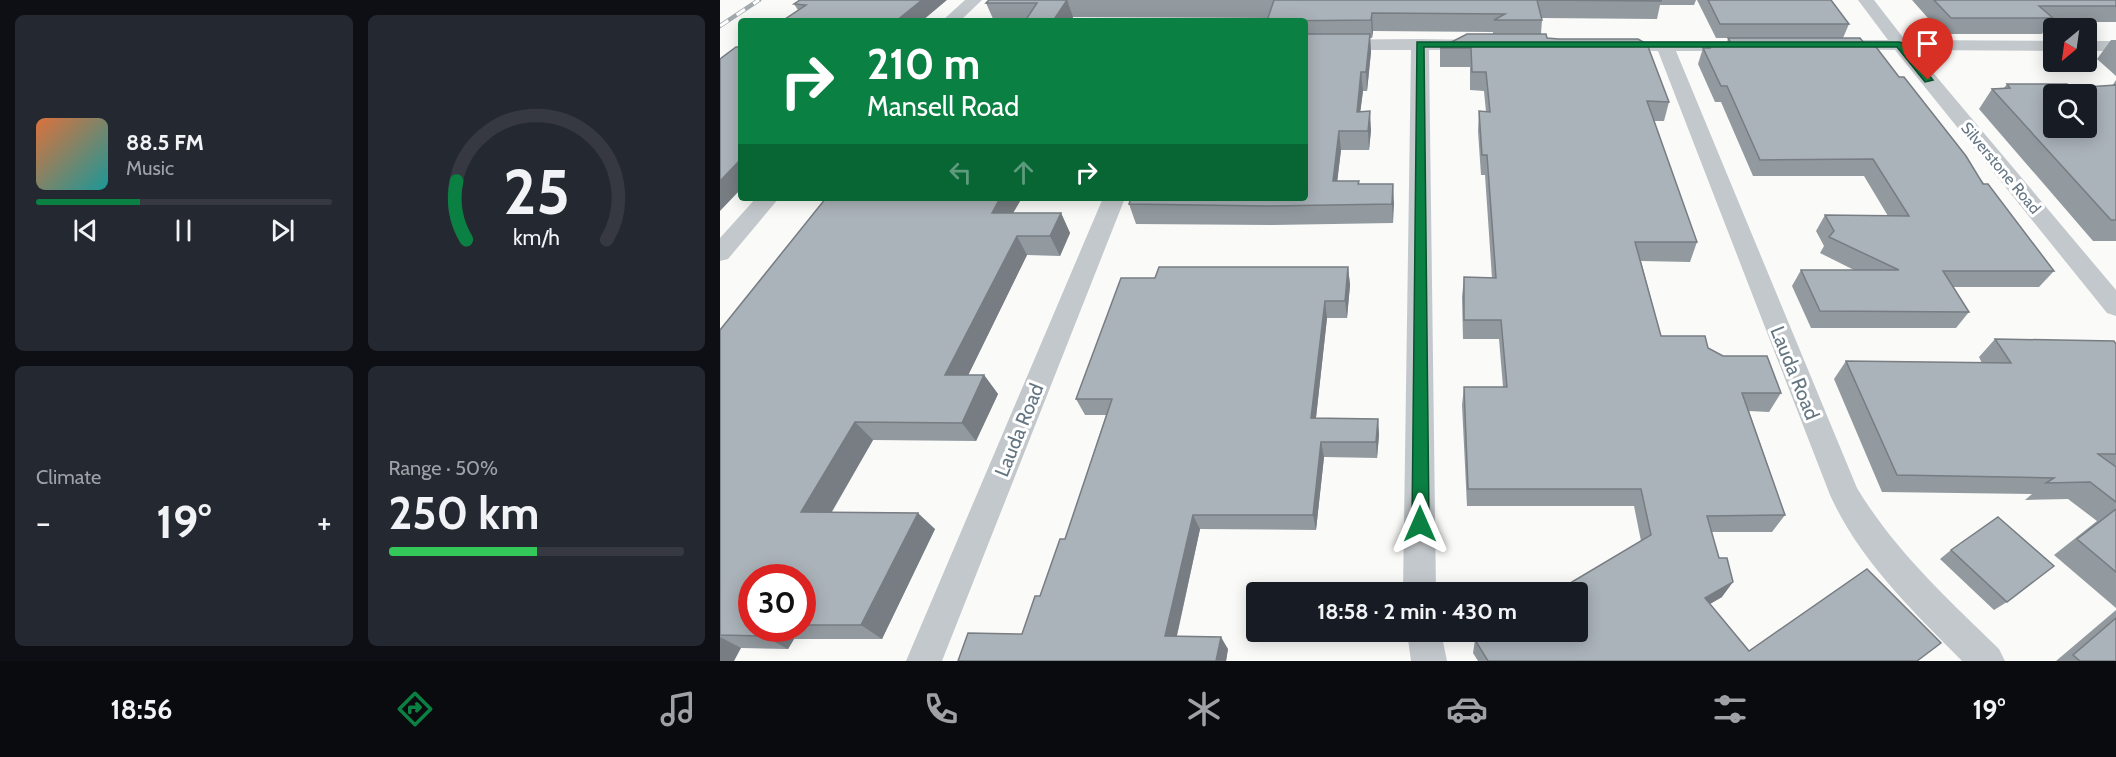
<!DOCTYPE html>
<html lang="en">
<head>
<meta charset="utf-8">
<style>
	:root { --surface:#171b24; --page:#242831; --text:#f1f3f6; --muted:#9ea1a6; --line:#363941; --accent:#0b8043 }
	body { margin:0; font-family:Cabin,sans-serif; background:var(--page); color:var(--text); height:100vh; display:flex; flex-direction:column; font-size:22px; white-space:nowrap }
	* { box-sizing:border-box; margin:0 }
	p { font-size:20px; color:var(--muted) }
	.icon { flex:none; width:33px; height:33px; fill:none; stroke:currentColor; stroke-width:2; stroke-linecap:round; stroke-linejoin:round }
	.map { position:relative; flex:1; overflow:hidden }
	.details { display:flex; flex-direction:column; gap:15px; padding:15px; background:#0d0f14; width:720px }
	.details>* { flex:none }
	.banner { position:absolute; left:18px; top:18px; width:570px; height:183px; border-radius:6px; box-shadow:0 3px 15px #0003; background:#0b8043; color:#fff; overflow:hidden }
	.needle { width:39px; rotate:209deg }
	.controls { position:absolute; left:1323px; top:18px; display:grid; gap:12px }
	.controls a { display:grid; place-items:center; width:54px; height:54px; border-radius:6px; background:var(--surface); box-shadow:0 3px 15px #0003; font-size:30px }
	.speed { position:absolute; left:18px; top:564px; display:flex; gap:12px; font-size:30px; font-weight:700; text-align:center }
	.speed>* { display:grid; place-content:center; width:78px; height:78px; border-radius:50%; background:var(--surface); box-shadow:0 3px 15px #0003; line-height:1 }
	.speed .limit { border:9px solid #d22; background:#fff; color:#111 }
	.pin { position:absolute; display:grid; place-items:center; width:51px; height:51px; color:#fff; margin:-62px -26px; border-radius:50% 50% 50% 0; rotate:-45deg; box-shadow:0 0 6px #0007 }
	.pin .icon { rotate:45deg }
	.me { position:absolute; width:66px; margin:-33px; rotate:0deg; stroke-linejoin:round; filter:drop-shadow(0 0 4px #0008) }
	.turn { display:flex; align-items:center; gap:21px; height:126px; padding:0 30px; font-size:27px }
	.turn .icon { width:78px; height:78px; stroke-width:2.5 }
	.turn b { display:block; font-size:42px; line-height:51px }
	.lanes { display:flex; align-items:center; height:57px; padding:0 30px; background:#0003; justify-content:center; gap:30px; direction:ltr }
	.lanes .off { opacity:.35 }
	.big { font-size:45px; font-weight:700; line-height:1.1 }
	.details .card { flex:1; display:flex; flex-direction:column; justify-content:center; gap:9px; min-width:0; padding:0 21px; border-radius:9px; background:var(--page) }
	.details .dial { align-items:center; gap:0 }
	.dial svg { height:156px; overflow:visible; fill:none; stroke:var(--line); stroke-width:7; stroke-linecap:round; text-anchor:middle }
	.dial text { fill:var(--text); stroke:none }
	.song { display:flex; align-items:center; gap:18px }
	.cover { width:72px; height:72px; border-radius:9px; background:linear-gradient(135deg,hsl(20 70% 55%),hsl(180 70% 35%)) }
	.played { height:6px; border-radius:3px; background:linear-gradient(90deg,var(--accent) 35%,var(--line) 35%) }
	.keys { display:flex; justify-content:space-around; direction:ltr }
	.heat { display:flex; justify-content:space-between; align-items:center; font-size:33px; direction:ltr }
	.charge { height:9px; border-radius:4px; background:linear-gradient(90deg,#34c759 50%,var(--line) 0) }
	.details .tiles { flex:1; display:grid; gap:15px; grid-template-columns:repeat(2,1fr) }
	.trip { position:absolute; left:526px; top:582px; width:342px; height:60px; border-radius:6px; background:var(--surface); box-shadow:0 3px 15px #0003; font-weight:700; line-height:60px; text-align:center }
	.tabs { display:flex; height:96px; justify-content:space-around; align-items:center; background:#090b0e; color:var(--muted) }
	.tabs .icon { width:42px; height:42px }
	.tabs .selected { color:var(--accent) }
	.tabs b { font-size:27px; color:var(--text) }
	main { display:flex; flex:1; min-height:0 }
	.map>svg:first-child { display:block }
</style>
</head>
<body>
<main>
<section class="details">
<div class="tiles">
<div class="card">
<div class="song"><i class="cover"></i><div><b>88.5 FM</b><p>Music</p></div></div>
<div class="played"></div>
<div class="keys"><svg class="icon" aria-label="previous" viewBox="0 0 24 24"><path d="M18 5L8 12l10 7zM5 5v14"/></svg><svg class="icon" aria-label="pause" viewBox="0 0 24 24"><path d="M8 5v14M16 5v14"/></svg><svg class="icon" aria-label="next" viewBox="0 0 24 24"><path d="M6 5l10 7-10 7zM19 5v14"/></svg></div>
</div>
<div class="card dial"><svg viewBox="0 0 100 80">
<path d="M14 69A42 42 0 1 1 86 69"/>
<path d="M14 69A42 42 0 0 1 9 39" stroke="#0b8043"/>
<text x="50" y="56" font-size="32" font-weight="700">25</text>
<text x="50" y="72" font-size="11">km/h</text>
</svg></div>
<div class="card"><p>Climate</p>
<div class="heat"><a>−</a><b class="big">19°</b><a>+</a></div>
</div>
<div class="card"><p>Range · 50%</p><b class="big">250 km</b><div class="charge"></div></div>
</div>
</section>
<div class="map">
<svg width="1396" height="661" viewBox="0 0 1396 661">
	<rect width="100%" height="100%" fill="#fafaf8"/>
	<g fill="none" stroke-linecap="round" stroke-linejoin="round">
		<path fill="#c3c8cc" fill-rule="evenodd" d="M245 0H262L240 21H222Z
			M1138 0H1154L1185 40 1334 41V51L1194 50 1396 290V316L1387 313 1175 50 1115 49 1112 45 1115 41 1121 40H1168Z
			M700 39 760 40 766 41 769 45 766 49 760 50H709L716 592H683L691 50H585V40Z
			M893 41H1021L1027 42 1030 46 1027 50 1021 51H956L1137 488C1175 551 1227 598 1279 649L1285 661H1242C1192 610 1140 561 1110 495L938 51 887 50 884 46 887 42Z
			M1366 41H1396V51H1366Z
			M36 198H59L8 259 0 261V238Z
			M383 198H405L222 661H186Z
			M687 632H721L727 661H691Z"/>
		<g stroke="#a2aab0" stroke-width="4.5">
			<path id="rail" d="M0 26 39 0"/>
		</g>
		<use href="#rail" stroke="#fff" stroke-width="3" stroke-dasharray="10" stroke-linecap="butt"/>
	</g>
	<path fill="#929a9f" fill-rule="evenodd" d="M80 0 202 21 78 10 74 4Z
		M269 0H976L974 5H940L937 19 822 18V20L821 34 949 102 944 121H934L977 242 970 262 921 261 941 336 988 348 1061 393 1049 412 1029 411 1065 515 1052 532H992L1002 597 990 604 1029 651 1197 661H758L753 653 755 640 921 541 914 506H747L742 405 744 387H783L779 339H743L742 297 744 277 772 278 765 175H761L758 131 759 111 766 112 764 91 750 90V67H720V48L773 34V32L653 31 652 38H650L651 52 647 91H643L640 112 651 130 649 150H621L617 181H639V184H673V223L552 225 416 224 409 204 585 198V21H547L548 18 353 17 351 21H274L266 3Z
		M977 0H1122H1111L1129 24 1123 38 1144 43 1179 77 1334 271 1319 287H1233L1249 312 1236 328H1091L1072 286 1081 270H1134L1100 253 1104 246 1096 231 1105 215 1168 216 1144 176H1033L1001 102H995L978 64 983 48H986L988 43H1007L1008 38H996Z
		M1192 0H1396V22H1330L1322 34H1222Z
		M1391 40H1396V76L1377 59Z
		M1396 80V241H1373L1259 109 1272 89 1284 88 1287 84 1351 88 1392 86Z
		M293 213H341L350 233 340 256 307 255 248 375H264L278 394 256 441 153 440 112 512 215 529 162 639H74L68 649 21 648 0 661V330ZM82 578V628H32Z
		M628 267 630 285 627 318H607L596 418 658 419 659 435 657 458 604 457 596 530 480 529 457 636 508 649 506 661H238L302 634 320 596 345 539 386 415H365L356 399 435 278Z
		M1275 339 1396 344V608L1334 555 1377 521 1348 499 1305 500 1312 494 1162 492 1114 379 1126 361 1262 363 1259 357Z
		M1231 550 1287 602 1274 610 1220 559Z
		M1396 610V661H1336Z"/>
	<path fill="#777d82" d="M202 0H227L202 21H176Z
		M347 0 353 17 351 21H333Z
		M652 13 653 31 652 38 651 20Z
		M650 34 651 52 647 91 646 72Z
		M641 72 643 91 638 130 637 112Z
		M650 111 651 130 649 150 648 131Z
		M619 131 621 150 615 200 613 181Z
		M21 159V189L0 211V181Z
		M673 184 674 204 673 223 672 204Z
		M280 198H302L282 232 272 213Z
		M341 213 350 233 340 256 330 236Z
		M297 236 307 255 239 394 225 375Z
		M628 267 630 285 627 318 625 301Z
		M605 301 607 318 594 435 591 418Z
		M264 375 278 394 256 441 242 423Z
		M658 419 659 435 657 458 656 442Z
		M135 422 153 440 102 528 81 512Z
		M601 442 604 457 596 530 593 515Z
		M198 513 215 529 162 639 141 625Z
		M473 515 480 529 454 648 445 636Z
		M1013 582 1002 597 974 613 985 598Z
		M47 628H56L74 639 68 649 43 636Z
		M0 637 21 648 14 661H0Z
		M501 637 508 649 506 661H496Z"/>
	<path fill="#aab3b9" stroke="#777d82" stroke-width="1.5" fill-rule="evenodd" d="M80 0H202L176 21H62L86 5 74 4Z
		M269 0H347L333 21H305L317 3H266Z
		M554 0H941V1L817 0 822 20H774L785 14 652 13 651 20 547 21Z
		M988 0H1111L1129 24H1000Z
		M1214 0H1396V6H1319L1333 18H1231Z
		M585 34H650L646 72H641L637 112 650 111 648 131H619L613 181H639L638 184H673L672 204 548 206 409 204 411 198H585Z
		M747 34H826L827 38 839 39H918L927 44 949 102 927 101 977 242H915L941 336H985L988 348 1003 356H1047L1061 393H1022L1065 515 987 516 999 558H1007L1013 582 985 598 1029 651 1147 569 1221 643 1197 661H768L755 640 769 632H858V592H835L931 535 921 489H748L744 387H787L781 320H744V277L776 278 767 155H762L759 111 770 112 766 72H752L751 48H720Z
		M1008 38H1140L1144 43H1153L1179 77H1184L1246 156 1263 184H1268L1334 271H1223L1249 312 1100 311 1081 270H1179L1109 237 1114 231 1105 215 1189 216 1153 159 1040 160 1007 86H1001L983 48H990L988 43H1011Z
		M16 47H21V159L0 181V59Z
		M1287 84H1347L1351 88 1396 85V220H1391L1272 89 1290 88ZM1334 94H1366V128H1334Z
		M106 198H280L272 213H341L330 236H297L225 375H264L242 423 135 422 81 512 198 513 141 625H82V578H32V628H47L43 636 0 635V330Z
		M439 267H628L625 301H605L591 418 658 419 656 442H601L593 515H473L445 636 501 637 496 661H238L248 633 302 634 315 596H320L340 539H345L392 399H356L401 278H435Z
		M1275 339 1394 341 1396 344V454H1378L1396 467V502L1370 482 1326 483 1334 478 1177 475 1126 361 1291 363Z
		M1396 509V572L1357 539Z
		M1278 517 1334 566 1287 602 1231 550Z
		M1396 618V661H1360L1353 655Z"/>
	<path fill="#0b8043" stroke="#07532c" stroke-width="1.5" d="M697 42H1179L1183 43 1213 80 1205 82 1177 47H704L709 524 706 530 700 532 694 530 692 524Z"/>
	<g text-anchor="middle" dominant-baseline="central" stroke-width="6" stroke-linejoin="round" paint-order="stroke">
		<g font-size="16" fill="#657683" stroke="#fff">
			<text transform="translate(1281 168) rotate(50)">Silverstone Road</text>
		</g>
		<g font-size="20" fill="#657683" stroke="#fff">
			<text transform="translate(1075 373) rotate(68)">Lauda Road</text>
			<text transform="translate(299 430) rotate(-68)">Lauda Road</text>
		</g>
	</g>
</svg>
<div class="controls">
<a><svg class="needle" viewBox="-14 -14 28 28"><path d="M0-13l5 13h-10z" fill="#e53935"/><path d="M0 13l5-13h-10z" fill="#9ea1a6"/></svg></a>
<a><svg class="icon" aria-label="search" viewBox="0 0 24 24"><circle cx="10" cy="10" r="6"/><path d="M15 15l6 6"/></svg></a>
</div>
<div class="speed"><div class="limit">30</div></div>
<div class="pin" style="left:1208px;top:80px;background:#d93025"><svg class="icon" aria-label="arrive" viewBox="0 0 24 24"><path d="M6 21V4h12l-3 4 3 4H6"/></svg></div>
<svg class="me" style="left:700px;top:524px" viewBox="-20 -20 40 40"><path d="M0-17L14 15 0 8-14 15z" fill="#0b8043" stroke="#fff" stroke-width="4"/></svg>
<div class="trip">18:58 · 2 min · 430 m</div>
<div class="banner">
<div class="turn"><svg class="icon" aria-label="right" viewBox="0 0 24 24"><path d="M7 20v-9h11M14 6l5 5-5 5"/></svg><div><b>210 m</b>Mansell Road</div></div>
<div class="lanes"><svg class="icon off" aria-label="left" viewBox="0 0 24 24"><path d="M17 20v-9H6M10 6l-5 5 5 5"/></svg><svg class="icon off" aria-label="ahead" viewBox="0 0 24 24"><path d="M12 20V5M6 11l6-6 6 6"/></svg><svg class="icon" aria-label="right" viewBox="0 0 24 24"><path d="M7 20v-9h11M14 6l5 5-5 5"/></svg></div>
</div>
</div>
</main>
<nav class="tabs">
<b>18:56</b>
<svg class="icon selected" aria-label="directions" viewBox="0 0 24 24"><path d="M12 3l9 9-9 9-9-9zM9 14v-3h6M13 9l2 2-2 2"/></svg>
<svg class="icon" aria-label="music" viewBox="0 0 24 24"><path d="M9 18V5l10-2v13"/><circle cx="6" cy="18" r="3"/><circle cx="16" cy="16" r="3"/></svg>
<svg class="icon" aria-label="phone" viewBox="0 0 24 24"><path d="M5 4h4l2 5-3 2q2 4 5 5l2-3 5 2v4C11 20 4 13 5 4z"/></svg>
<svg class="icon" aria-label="climate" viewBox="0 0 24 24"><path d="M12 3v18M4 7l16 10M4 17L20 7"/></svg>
<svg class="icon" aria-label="car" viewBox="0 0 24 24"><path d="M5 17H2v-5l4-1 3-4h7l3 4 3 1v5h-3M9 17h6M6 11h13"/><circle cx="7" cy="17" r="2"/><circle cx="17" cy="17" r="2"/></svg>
<svg class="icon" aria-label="filters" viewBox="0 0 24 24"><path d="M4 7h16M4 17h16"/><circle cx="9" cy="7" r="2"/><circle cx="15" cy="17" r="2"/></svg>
<b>19°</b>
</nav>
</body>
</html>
